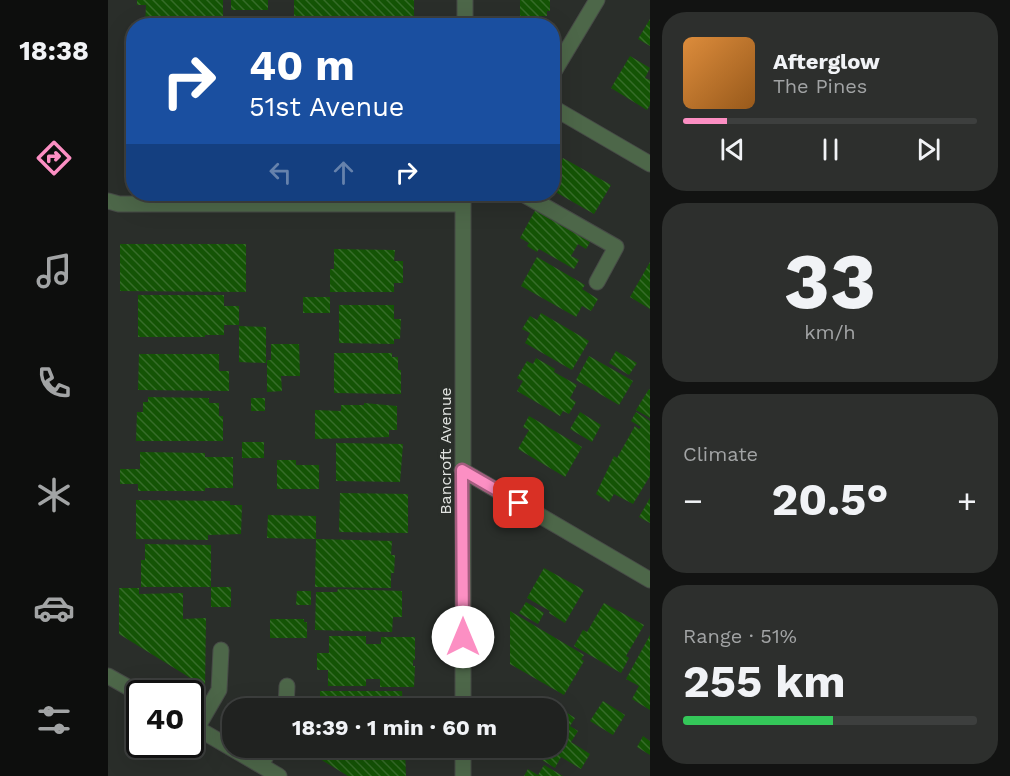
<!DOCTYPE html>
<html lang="en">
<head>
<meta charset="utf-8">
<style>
	:root { --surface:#202220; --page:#2d2f2d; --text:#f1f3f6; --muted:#a2a4a5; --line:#3d3f3e; --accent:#fc8fc3 }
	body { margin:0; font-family:"Work Sans",sans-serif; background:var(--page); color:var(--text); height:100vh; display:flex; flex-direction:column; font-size:22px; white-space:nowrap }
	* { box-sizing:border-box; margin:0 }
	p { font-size:20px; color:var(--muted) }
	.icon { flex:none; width:33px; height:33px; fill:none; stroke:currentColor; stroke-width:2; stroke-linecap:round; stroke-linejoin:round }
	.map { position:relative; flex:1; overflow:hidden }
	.drawer { display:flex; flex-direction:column; gap:12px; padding:12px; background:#121312; width:360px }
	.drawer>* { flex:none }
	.hud { position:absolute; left:18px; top:18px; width:434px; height:183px; border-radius:24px; box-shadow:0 6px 24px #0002,0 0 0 2px var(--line); background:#1a4fa0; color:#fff; overflow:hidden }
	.speed { position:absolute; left:18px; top:680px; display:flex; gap:12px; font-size:30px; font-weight:700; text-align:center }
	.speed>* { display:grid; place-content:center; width:78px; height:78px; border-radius:50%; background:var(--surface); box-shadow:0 6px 24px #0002,0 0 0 2px var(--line); line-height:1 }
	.speed .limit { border:3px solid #111; border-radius:9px; background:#fff; color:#111 }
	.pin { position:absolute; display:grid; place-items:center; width:51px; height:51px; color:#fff; margin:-26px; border-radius:12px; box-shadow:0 3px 9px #0006 }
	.me { position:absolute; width:66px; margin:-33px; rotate:0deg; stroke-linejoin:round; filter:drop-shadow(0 0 4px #0008) }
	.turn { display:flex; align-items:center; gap:21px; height:126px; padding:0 24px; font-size:27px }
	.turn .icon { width:78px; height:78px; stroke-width:2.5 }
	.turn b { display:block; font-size:42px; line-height:51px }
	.lanes { display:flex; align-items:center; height:57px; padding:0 24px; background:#0003; justify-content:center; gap:30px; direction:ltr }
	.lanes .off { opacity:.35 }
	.big { font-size:45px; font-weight:700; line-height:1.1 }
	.drawer .tile { flex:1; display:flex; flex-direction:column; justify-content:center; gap:9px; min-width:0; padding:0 21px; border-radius:24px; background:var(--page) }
	.drawer .dial { align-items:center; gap:0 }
	.dial b { font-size:78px; line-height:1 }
	.song { display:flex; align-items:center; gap:18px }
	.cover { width:72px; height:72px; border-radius:9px; background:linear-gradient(135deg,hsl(30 70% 55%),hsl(30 70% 35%)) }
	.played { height:6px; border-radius:3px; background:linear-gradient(90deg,var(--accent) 15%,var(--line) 15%) }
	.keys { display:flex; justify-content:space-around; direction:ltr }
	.heat { display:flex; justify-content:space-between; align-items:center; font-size:33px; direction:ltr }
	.charge { height:9px; border-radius:4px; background:linear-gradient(90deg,#34c759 51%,var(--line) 0) }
	.trip { position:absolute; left:114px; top:698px; width:345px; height:60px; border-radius:24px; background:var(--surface); box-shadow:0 6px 24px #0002,0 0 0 2px var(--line); font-weight:700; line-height:60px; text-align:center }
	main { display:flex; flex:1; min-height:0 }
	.tab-bar { display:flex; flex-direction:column; width:108px; justify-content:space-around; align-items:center; background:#0d0e0d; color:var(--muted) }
	.tab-bar .icon { width:42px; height:42px }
	.tab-bar .current { color:var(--accent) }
	.tab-bar b { font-size:27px; color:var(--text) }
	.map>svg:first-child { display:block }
</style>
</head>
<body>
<main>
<nav class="tab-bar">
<b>18:38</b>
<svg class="icon current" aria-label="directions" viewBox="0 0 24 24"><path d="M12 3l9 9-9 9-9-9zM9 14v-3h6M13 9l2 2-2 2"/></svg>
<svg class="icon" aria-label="music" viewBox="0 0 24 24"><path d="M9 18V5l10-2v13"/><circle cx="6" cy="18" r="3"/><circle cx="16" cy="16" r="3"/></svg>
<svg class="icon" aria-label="phone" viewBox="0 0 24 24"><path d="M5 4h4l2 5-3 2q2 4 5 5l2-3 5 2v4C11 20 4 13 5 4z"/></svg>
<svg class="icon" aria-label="climate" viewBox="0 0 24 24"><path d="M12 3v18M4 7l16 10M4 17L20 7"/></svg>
<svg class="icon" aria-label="car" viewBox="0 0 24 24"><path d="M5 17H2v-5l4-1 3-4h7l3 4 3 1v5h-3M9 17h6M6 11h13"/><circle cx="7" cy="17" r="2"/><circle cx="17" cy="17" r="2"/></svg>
<svg class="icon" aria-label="filters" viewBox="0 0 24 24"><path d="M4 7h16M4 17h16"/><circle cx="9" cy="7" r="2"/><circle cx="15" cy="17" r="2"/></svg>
</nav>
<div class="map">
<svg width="542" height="776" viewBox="0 0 542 776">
	<defs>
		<pattern id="building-back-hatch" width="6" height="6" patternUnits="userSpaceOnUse" patternTransform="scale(1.5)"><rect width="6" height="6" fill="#145405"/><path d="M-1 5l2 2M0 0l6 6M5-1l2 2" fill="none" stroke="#366c29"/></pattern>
	</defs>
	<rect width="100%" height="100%" fill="#2a2e2a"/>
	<path fill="url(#building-back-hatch)" d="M29 0H115V22H106V26L37 25 38 5H29Z
		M123 0H160V10H123Z
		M186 0H306V25L186 24Z
		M412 0H442V11H439V16H431V23L428 26H415L412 23Z
		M542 19V46L530 39Z
		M522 56 542 68 537 78 542 80V105L539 110 503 88Z
		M23 127H26V160H23Z
		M455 158 503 185 486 214 444 190V169L448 171Z
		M429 207 484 239 478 249 470 244 463 256 471 260 466 269 431 249 429 252 419 246 421 243 412 238Z
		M12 244H138V292L12 291Z
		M226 249 287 250 286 261H295V283H286V292H222V269H226Z
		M429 257 477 285 474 289 490 299 483 311 474 306 468 317 413 286Z
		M542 262V309L522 297Z
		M30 295H116V306H131V325H116V335H97V337H30Z
		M195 297H222V313H195Z
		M231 305H286V319H293L292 339H286V344L231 343Z
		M433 313 481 341 464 370 417 343 422 333 414 329 422 316 429 320Z
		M131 326 158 327V363L131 362Z
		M163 344H191L192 376H173L174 391 159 392V360H163Z
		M508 351 529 363 521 375 501 363Z
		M226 353H284V357H290V370H293V394L226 393Z
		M31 354H111V371H121V391L30 390Z
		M481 356 525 381 511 405 468 380Z
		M428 358 447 369 446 372 469 385 462 398 468 402 461 414 455 411 452 416 409 391 415 381 409 378 419 361 425 364Z
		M541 389 542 390V418L528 410Z
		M40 397 101 398V403H111V416H115V441H28L29 412H35V402H40Z
		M143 398H157V411H143Z
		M256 403 289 406V430H281V437L207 439V410L233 411V405H256Z
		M472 412 493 425 484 442 462 429Z
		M528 412 542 421V476L525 504 506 494 501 502 488 494 506 456 509 458 527 426 531 429 533 427 523 421Z
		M421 416 474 447 457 477 410 449 421 430 415 427Z
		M134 442H156V458H134Z
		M228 443 295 444 292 482 228 481Z
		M32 452 97 453V457H125V488H97V491H30V484H12V469H32Z
		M169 460H188V465H211V489H169Z
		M232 493 300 494V533L231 532Z
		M542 498V523L531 517Z
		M28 500 122 501V505H134L133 534 100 535V540L28 539Z
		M160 515 208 516V539L159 538Z
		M208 539 284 541 283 555H287L286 573H283V588L207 587Z
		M37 544 103 545V587H33V560H37Z
		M436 568 476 590 457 623 441 613 442 611 419 598Z
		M103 587H123V607H103Z
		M11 588H31V594L75 593V619L98 618 97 687 11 634Z
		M230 589 294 591V617H285L284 632 207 630 208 592H229Z
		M189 591H203V605H188Z
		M418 602 436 613 430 624 411 613Z
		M496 603 536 625 518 656 521 658 513 673 466 646 475 630 479 632Z
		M402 611 476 655 473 659 476 661 456 695 402 664Z
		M162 619H196V622H199V638H162Z
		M542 635V710L524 699 531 686 518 679Z
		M221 636H258V644H273V637H307V660H305V666H307L306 687H272V679H258V686H220V670H209V653H221Z
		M212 691H294L295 708H212Z
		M422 701 433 708H418Z
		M495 701 517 715 505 735 482 721Z
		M448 706 467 718 462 726 470 731 463 742 482 754 473 769 453 757 447 768 413 747H448Z
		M535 736 542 741V755L529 747Z
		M212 747H297L298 776H240L212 759Z
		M436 765 455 776H416L420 769 430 775Z"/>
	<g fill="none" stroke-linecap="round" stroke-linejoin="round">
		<g stroke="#474b47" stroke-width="17">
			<path id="minor" d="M357 26V0
				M444 75 489 0
				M444 107 542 164
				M415 194 508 247 489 282
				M0 201 11 204H355
				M354 470 542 580
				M0 676 32 694
				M178 708 179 686
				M355 708V194
				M82 724 171 776
				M89 728 111 690 113 650
				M355 747V776
				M153 765 163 747"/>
		</g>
		<use href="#minor" stroke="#4d6749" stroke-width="15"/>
	</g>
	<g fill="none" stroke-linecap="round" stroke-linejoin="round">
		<g stroke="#a45d7f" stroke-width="15">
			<path id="route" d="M355 637 354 470 411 503"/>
		</g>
		<use href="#route" stroke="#fc8fc3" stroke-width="10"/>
	</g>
	<g text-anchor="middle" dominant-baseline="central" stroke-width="6" stroke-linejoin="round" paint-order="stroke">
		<g font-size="16" fill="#e1e3e0" stroke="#2a2e2a">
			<text transform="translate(337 451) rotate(-90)">Bancroft Avenue</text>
		</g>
	</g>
</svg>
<div class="speed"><div class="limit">40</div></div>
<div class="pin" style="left:411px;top:503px;background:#d93025"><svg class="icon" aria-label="arrive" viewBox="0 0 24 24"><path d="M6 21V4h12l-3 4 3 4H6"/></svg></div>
<svg class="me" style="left:355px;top:637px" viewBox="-20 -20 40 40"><circle r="19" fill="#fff"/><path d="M0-13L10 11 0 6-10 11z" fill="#fc8fc3"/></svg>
<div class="trip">18:39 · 1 min · 60 m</div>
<div class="hud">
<div class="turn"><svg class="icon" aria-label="right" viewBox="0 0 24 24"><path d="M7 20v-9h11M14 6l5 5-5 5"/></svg><div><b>40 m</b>51st Avenue</div></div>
<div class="lanes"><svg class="icon off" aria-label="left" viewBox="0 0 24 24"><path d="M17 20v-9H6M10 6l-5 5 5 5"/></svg><svg class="icon off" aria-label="ahead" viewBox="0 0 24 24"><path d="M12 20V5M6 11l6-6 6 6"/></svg><svg class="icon" aria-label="right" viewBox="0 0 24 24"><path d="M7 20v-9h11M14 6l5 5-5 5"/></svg></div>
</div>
</div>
<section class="drawer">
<div class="tile">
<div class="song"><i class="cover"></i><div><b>Afterglow</b><p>The Pines</p></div></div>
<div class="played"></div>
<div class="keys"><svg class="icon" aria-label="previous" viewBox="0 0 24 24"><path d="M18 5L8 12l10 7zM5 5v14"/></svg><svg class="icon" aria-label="pause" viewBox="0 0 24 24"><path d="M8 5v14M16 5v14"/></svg><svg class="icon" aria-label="next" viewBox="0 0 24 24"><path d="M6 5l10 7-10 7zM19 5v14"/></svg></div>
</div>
<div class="tile dial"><b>33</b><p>km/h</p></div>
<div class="tile"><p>Climate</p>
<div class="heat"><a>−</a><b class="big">20.5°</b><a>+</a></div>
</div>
<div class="tile"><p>Range · 51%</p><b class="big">255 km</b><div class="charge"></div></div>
</section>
</main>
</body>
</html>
